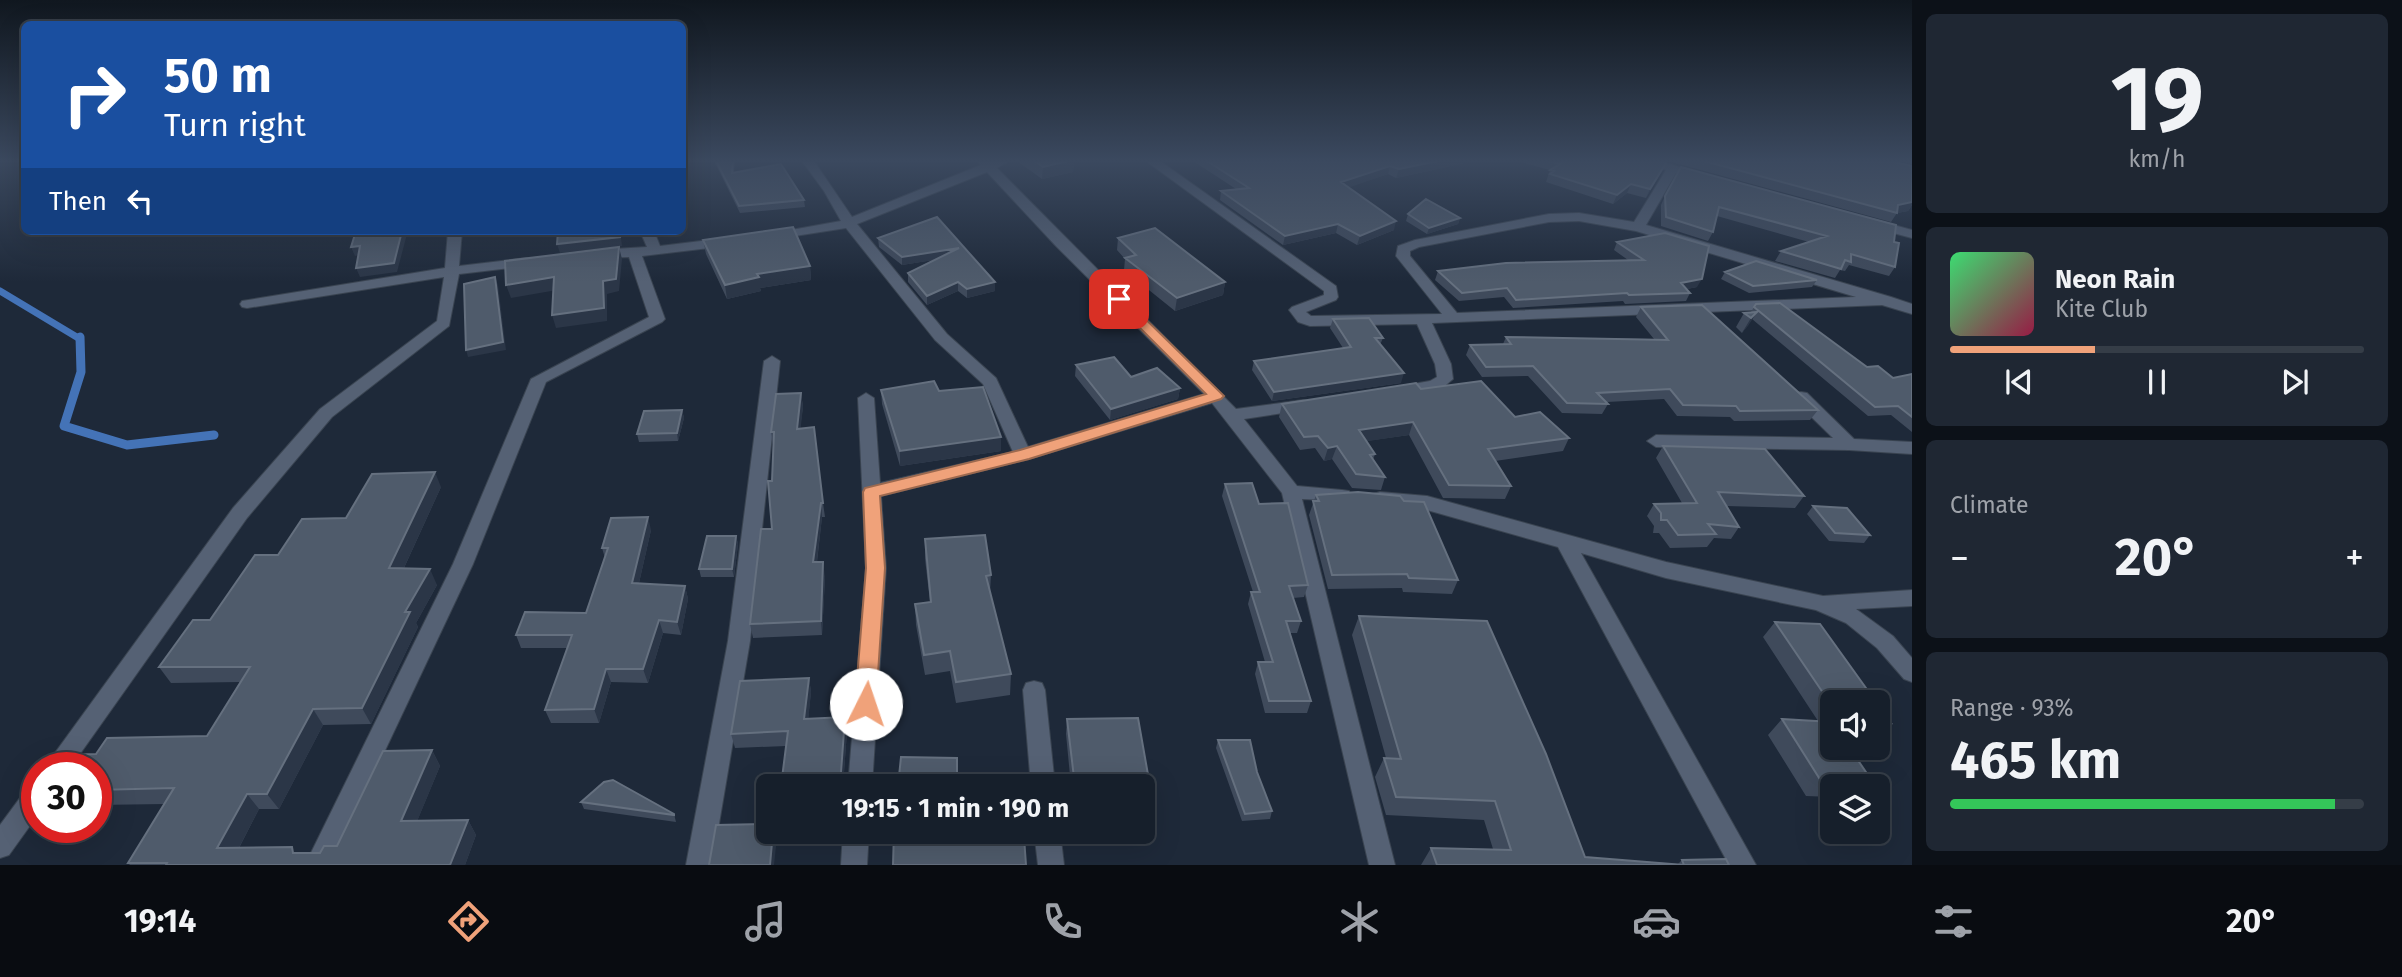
<!DOCTYPE html>
<html lang="en">
<head>
<meta charset="utf-8">
<style>
	:root { --surface:#161f2b; --page:#1f2733; --text:#f1f3f6; --muted:#9ea2a9; --line:#353d47; --accent:#f0a27a }
	body { margin:0; font-family:"Fira Sans",sans-serif; background:var(--page); color:var(--text); height:100vh; display:flex; flex-direction:column; font-size:26px; white-space:nowrap }
	* { box-sizing:border-box; margin:0 }
	p { font-size:23px; color:var(--muted) }
	.icon { flex:none; width:38px; height:38px; fill:none; stroke:currentColor; stroke-width:2; stroke-linecap:round; stroke-linejoin:round }
	.map { position:relative; flex:1; overflow:hidden }
	.details { display:flex; flex-direction:column; gap:14px; padding:14px; background:#0c1118; width:490px }
	.details>* { flex:none }
	.hud { position:absolute; left:21px; top:21px; width:665px; height:214px; border-radius:10px; box-shadow:0 7px 28px #0002,0 0 0 2px var(--line); background:#1a4fa0; color:#fff; overflow:hidden }
	.fabs { position:absolute; left:1820px; top:690px; display:grid; gap:14px }
	.fabs a { display:grid; place-items:center; width:70px; height:70px; border-radius:10px; background:var(--surface); box-shadow:0 7px 28px #0002,0 0 0 2px var(--line); font-size:35px }
	.speed { position:absolute; left:21px; top:752px; display:flex; gap:14px; font-size:35px; font-weight:700; text-align:center }
	.speed>* { display:grid; place-content:center; width:91px; height:91px; border-radius:50%; background:var(--surface); box-shadow:0 7px 28px #0002,0 0 0 2px var(--line); line-height:1 }
	.speed .limit { border:10px solid #d22; background:#fff; color:#111 }
	.pin { position:absolute; display:grid; place-items:center; width:60px; height:60px; color:#fff; margin:-30px; border-radius:14px; box-shadow:0 4px 10px #0006 }
	.me { position:absolute; width:77px; margin:-38px; rotate:4deg; stroke-linejoin:round; filter:drop-shadow(0 0 5px #0008) }
	.turn { display:flex; align-items:center; gap:24px; height:147px; padding:0 28px; font-size:32px }
	.turn .icon { width:91px; height:91px; stroke-width:2.5 }
	.turn b { display:block; font-size:49px; line-height:60px }
	.then { display:flex; align-items:center; height:66px; padding:0 28px; background:#0003; gap:14px; font-size:26px }
	.big { font-size:52px; font-weight:700; line-height:1.1 }
	.details .widget { flex:1; display:flex; flex-direction:column; justify-content:center; gap:10px; min-width:0; padding:0 24px; border-radius:10px; background:var(--page) }
	.details .dial { align-items:center; gap:0 }
	.dial b { font-size:91px; line-height:1 }
	.song { display:flex; align-items:center; gap:21px }
	.cover { width:84px; height:84px; border-radius:10px; background:linear-gradient(135deg,hsl(140 70% 55%),hsl(340 70% 35%)) }
	.played { height:7px; border-radius:4px; background:linear-gradient(90deg,var(--accent) 35%,var(--line) 35%) }
	.keys { display:flex; justify-content:space-around; direction:ltr }
	.heat { display:flex; justify-content:space-between; align-items:center; font-size:38px; direction:ltr }
	.charge { height:10px; border-radius:5px; background:linear-gradient(90deg,#34c759 93%,var(--line) 0) }
	.trip { position:absolute; left:756px; top:774px; width:399px; height:70px; border-radius:10px; background:var(--surface); box-shadow:0 7px 28px #0002,0 0 0 2px var(--line); font-weight:700; line-height:70px; text-align:center }
	.tabs { display:flex; height:112px; justify-content:space-around; align-items:center; background:#090c11; color:var(--muted) }
	.tabs .icon { width:49px; height:49px }
	.tabs .current { color:var(--accent) }
	.tabs b { font-size:32px; color:var(--text) }
	main { display:flex; flex:1; min-height:0 }
	.map>svg:first-child { display:block }
</style>
</head>
<body>
<main>
<div class="map">
<svg width="1912" height="865" viewBox="0 0 1912 865">
	<rect width="100%" height="100%" fill="#1e2939"/>
	<g fill="none" stroke-linecap="round" stroke-linejoin="round">
		<path stroke="#4473b7" stroke-width="7" d="M0 291 80 339"/>
		<path stroke="#4473b7" stroke-width="9" d="M80 337 81 372 64 426 127 445 214 435"/>
		<g stroke="#3a4451" stroke-width="2">
			<path id="minor" d="M802 161H814L852 217 981 165 978 161H1009L997 168 1236 409 1303 400 1309 401 1311 405 1309 409 1244 419 1297 486 1342 490 1349 491 1351 496 1349 501 1302 499 1395 865H1369L1282 493 1212 403 1029 459 881 496 886 568 872 786H848L866 568 858 398 866 393 874 398 880 483 1013 452 983 384 935 340 846 228 769 240V234L841 221 824 191ZM987 172 1055 245 1204 394 1028 447 996 378 947 334 857 224Z
				M1146 161H1160L1336 286 1338 297 1336 300 1306 312 1311 316 1442 314 1396 256 1398 246 1415 240 1549 214 1579 213 1634 222 1666 170 1640 161H1660L1709 176 1703 180 1676 173 1646 225 1891 297 1912 304V314L1882 305 1432 323 1451 364 1453 379 1441 389 1396 397 1390 396 1388 392 1390 388 1430 381 1437 377 1435 364 1417 324 1310 326 1298 322 1289 310 1292 307 1324 295V291ZM1579 221 1636 231 1856 297 1457 313 1410 256V251L1419 247 1549 222Z
				M1872 219 1912 230V238L1867 226V220Z
				M448 231H462L459 266 527 258 534 262 527 266 459 274 449 326 332 417 247 518 70 768H44L233 508 320 409 437 321 444 277 247 308 242 307 240 304 242 301 445 268Z
				M640 231H654L660 246 726 238 733 242 726 246 642 256 665 319 662 322 546 382 473 564 331 865H305L453 564 531 379 649 317 629 257 597 258 590 254 597 250 647 247Z
				M772 356 780 361 750 641 712 865H686L728 641 764 361Z
				M1801 392 1807 393 1854 439 1912 442V454L1849 450 1656 447 1647 441 1656 435 1833 438 1795 401 1793 397 1795 393Z
				M1380 492 1427 496 1666 562 1823 596 1912 590V606L1856 609 1893 636 1912 658V682L1904 679 1877 648 1846 623 1816 610 1666 578 1581 553 1756 865H1729L1558 547 1427 510 1373 504 1371 499 1373 494Z
				M1034 681 1042 683 1045 690 1055 786H1031L1023 690 1026 683Z
				M37 784V816L9 855 0 858V825L28 787Z
				M843 831H869L867 865H841Z
				M1034 831H1060L1064 865H1038Z"/>
		</g>
		<use href="#minor" fill="#556174" fill-rule="evenodd"/>
	</g>
	<path fill="#3f4a5b" d="M714 161H735L734 172 804 200 805 207 740 213Z
		M1017 161H1074L1073 172 1042 179Z
		M1193 161H1474L1396 178 1388 174 1348 187 1394 230 1357 245 1336 233 1283 245 1220 200 1221 191 1236 189Z
		M1517 161H1661L1666 163 1646 198 1627 193 1613 204 1546 182 1550 170Z
		M1668 161H1890L1912 166V205L1908 211 1897 213 1891 222Z
		M1897 161H1912V164Z
		M1665 196 1894 242 1895 267 1889 276 1849 265 1845 271 1840 270 1835 278 1775 261 1781 251 1809 242 1717 216 1713 232 1708 241 1661 226V205Z
		M1408 214 1460 218 1458 224 1427 234 1406 221Z
		M878 238 995 282V291L967 298 958 291 927 305 908 282V273L933 260 902 265 879 247Z
		M1118 238 1225 282 1223 295 1175 311 1124 270 1125 259 1117 250Z
		M703 240 810 266 811 280 760 288 761 291 727 299 706 254Z
		M1617 242 1697 287 1687 289 1690 293 1686 301 1625 304 1623 301 1513 308 1504 297 1459 301 1435 280 1438 271 1628 260 1614 250Z
		M1725 272 1817 280 1812 287 1749 293 1721 279Z
		M1756 304 1867 367 1893 378 1912 374V432L1891 415 1868 416 1752 319 1742 333 1736 327 1744 313 1751 312Z
		M1641 307 1818 410 1810 420 1734 421 1730 417 1677 416 1664 399 1607 402 1608 404 1602 414 1562 413 1528 376 1482 377 1466 355 1470 345 1503 344 1506 337 1654 339 1636 317Z
		M1333 319 1383 338 1380 345 1401 383 1272 401 1252 370 1254 361 1343 348 1330 328Z
		M1076 365 1180 388 1178 399 1110 420 1075 376Z
		M1421 389 1515 417 1569 438 1563 451 1495 461 1511 486 1505 499 1443 498 1409 435 1366 441 1375 454 1373 460 1385 477 1381 490 1352 488 1332 459 1324 461 1315 448 1300 450 1279 417 1282 404Z
		M881 390 939 391 1001 451 900 466 882 404Z
		M801 393 803 407 800 428 823 503 825 517H822L817 562 825 577 822 635 753 638 750 624 772 529 773 445 771 432Z
		M682 410 684 418 678 441 639 442 637 434Z
		M1663 446 1804 496 1795 508 1726 506 1739 527 1731 539 1714 538 1707 547 1670 548 1659 533H1653L1654 526 1647 516 1654 504 1682 503 1656 458Z
		M1225 484 1259 504 1308 585 1304 597 1293 598 1301 621 1297 633H1290L1311 701 1307 713H1265L1255 674 1258 662H1265L1248 604 1251 592H1253L1222 496Z
		M441 487 404 568 437 585 416 623 418 627 371 724 323 725 279 809H259L239 848 297 853H320L337 846 432 750 440 766 417 821 468 820 476 835 465 865H130L128 863 165 804 96 805V754L207 736 240 682 171 683 159 667 210 620 346 518Z
		M1316 495 1458 580 1452 594 1403 592 1402 588 1328 589 1309 515Z
		M1813 506 1870 535 1864 543 1829 541 1807 514Z
		M651 530 639 583 685 586 688 599 681 635 663 633 648 683 611 682 599 723H551L545 710 567 648H521L516 635 586 613 605 558 602 548Z
		M736 536 738 544 734 577H701L699 569Z
		M925 539 991 575 990 592 1011 674 1010 695 956 703 950 671 925 675 916 625 915 604 930 602 925 559Z
		M1359 616 1585 857 1678 864 1682 860 1729 865H1421L1431 848 1493 849 1484 820 1386 815 1375 777 1384 758H1386L1352 635Z
		M1775 622 1832 702V747L1874 784 1872 786H1832V797L1806 796 1768 735 1782 719 1818 721 1763 637Z
		M809 678 811 692 808 719 847 731 843 786H781L786 746 735 748 731 734Z
		M1878 705 1891 723 1878 736Z
		M1138 718 1153 803 1150 818H1143V786H1071L1066 734 1067 719Z
		M1218 740 1257 772 1272 811 1270 819 1242 821 1216 748Z
		M581 802 674 814 676 822 584 809Z
		M1111 831H1141L1138 843 1114 844Z"/>
	<path fill="#2b3647" d="M1068 161H1074L1073 172 1042 179 1043 167Z
		M1438 161H1474L1396 178 1399 169Z
		M1666 163 1662 171 1646 198 1650 189Z
		M1390 166 1388 174 1339 191 1341 182Z
		M1631 184 1627 193 1613 204 1617 195Z
		M1912 202V205L1908 211 1897 213 1898 205Z
		M1460 218 1458 224 1427 234 1429 228Z
		M1396 221 1394 230 1357 245 1360 236Z
		M1338 224 1336 233 1283 245 1285 236Z
		M402 231H413L412 234H407L397 272 360 277 356 268Z
		M620 231 622 246 560 253 557 244Z
		M360 246 364 254 355 256 351 247Z
		M619 247 622 259 619 291 607 294V321L556 328 552 315 603 281Z
		M959 248V256L902 265V257Z
		M810 266 811 280 760 288 761 291 727 299 725 285 757 274Z
		M495 277 498 285 506 350 468 357 466 350Z
		M554 277 557 290 511 298 506 285Z
		M1702 279 1697 287 1677 291 1681 283Z
		M958 282V291L927 305V296Z
		M995 282V291L967 298V289Z
		M1225 282 1223 295 1175 311 1177 298Z
		M1757 312 1748 326 1742 333 1751 318Z
		M1404 373 1401 383 1272 401 1274 392Z
		M1180 388 1178 399 1110 420 1111 409Z
		M801 393 803 407 799 443 797 429Z
		M682 410 684 418 678 441 677 433Z
		M1413 422 1409 435 1355 443 1359 430Z
		M1001 437V451L900 466V451Z
		M1337 446 1332 459 1324 461 1328 448Z
		M435 472 441 487 397 583 389 568Z
		M821 503 822 517 815 577 813 562Z
		M648 517 651 530 636 596 632 583Z
		M736 536 738 544 734 577 732 569Z
		M823 562 825 577 822 635 821 621Z
		M430 569 437 585 416 623 418 627 371 724 362 708 405 612Z
		M685 586 688 599 681 635 677 622Z
		M659 620 663 633 648 683 643 669Z
		M606 669 611 682 599 723 594 709Z
		M809 678 811 692 807 733 804 719Z
		M313 709 323 725 279 809 267 794Z
		M845 717 847 731 843 786H840Z
		M432 750 440 766 411 836 401 821Z
		M247 794 259 809 231 863 217 848Z
		M468 820 476 835 465 865H450Z
		M773 831H776L777 837 774 865H770Z"/>
	<path fill="#4f5b6b" stroke="#65707f" stroke-width="2" d="M716 161H733L732 173 781 164 804 200 739 206Z
		M1035 161H1068L1043 167Z
		M1207 161H1438L1399 169 1390 166 1341 182 1396 221 1360 236 1338 224 1285 236 1221 191 1249 188Z
		M1549 161H1661L1666 163 1650 189 1631 184 1617 195 1550 174 1554 171 1550 170 1560 164Z
		M1704 161H1890L1912 166V202L1898 205 1897 213Z
		M1681 167 1896 225 1894 242 1899 243 1895 267 1851 254V262L1845 260 1841 269 1781 251 1827 236 1719 207 1713 232 1666 217 1665 196Z
		M1426 199 1460 218 1429 228 1408 214Z
		M937 217 995 282 967 289 958 282 927 296 908 273 959 248 902 257 878 238Z
		M793 227 810 266 757 274 759 277 725 285 703 240Z
		M1155 228 1225 282 1177 298 1125 258 1136 255 1118 238Z
		M356 231H402L394 263 356 268 360 246 351 247Z
		M558 231H619L620 237 557 244Z
		M1665 233 1709 246 1702 279 1681 283 1690 293 1629 295 1627 293 1516 300 1507 288 1462 293 1438 271 1506 263 1644 260 1617 242Z
		M619 247 616 279 603 281 604 308 552 315 554 277 506 285 505 261Z
		M1756 261 1817 280 1753 286 1725 272Z
		M495 277 503 342 466 350 464 284Z
		M1780 303 1867 367 1878 366 1893 378 1912 374V417L1898 406 1875 407 1754 307 1756 304Z
		M1702 305 1818 410 1740 411 1736 406 1683 405 1670 389 1597 393 1608 404 1567 403 1533 366 1486 367 1470 345 1511 344 1506 337 1668 340 1641 307Z
		M1757 312 1751 318 1744 313Z
		M1369 318 1383 338H1375L1404 373 1274 392 1254 361 1351 347 1333 319Z
		M1114 357 1131 377 1157 368 1180 388 1111 409 1076 365Z
		M934 381 939 391 983 387 1001 437 900 451 881 390Z
		M1481 381 1515 417 1540 412 1569 438 1488 449 1511 486 1449 485 1413 422 1359 430 1375 454 1370 455 1385 477 1356 474 1337 446 1328 448 1318 436 1304 437 1282 404 1416 383 1421 389Z
		M801 393 797 429 814 427 823 503H821L813 562H823L821 621 750 624 761 529H772L768 481H772L774 432H771L776 394Z
		M682 410 677 433 637 434 644 411Z
		M1663 446 1765 449 1804 496 1718 492 1739 527 1708 524 1716 534 1678 535 1667 520H1661V513L1654 504 1697 503Z
		M435 472 389 568 430 569 405 612H410L362 708 313 709 267 794H247L217 848 292 847 293 853H320L324 846H337L383 751 432 750 401 821 468 820 450 865H166L167 863H128L174 788 96 790V768H54L63 755 96 754 107 738 207 736 250 667H159L193 620H210L255 555H278L302 519 346 518 372 474Z
		M1252 483 1259 504 1288 503 1308 585 1289 586 1301 621H1286L1311 701H1269L1258 662H1273L1251 592H1260L1225 484Z
		M1358 492 1400 496 1404 501 1424 502 1458 580 1409 578 1407 574 1332 575 1313 501H1319L1316 495Z
		M1813 506 1847 508 1870 535 1835 533Z
		M648 517 632 583 685 586 677 622 659 620 643 669H606L594 709 545 710 572 635H516L525 612 586 613 608 548H602L611 518Z
		M985 535 991 575 986 576 1011 674 956 682 950 651 924 655 915 604 931 602 925 539Z
		M707 536H736L732 569H699Z
		M1359 616 1487 621 1546 754 1585 857 1684 865 1682 860 1726 859 1729 865H1437L1431 848 1511 850 1495 801 1396 797 1384 758 1401 759Z
		M1775 622 1820 624 1876 702H1832V706Z
		M809 678 804 719 845 717 840 786H781L788 731 731 734 740 681Z
		M1878 705 1891 723 1878 722Z
		M1138 718 1153 803H1143V786H1075L1067 719Z
		M1782 719 1832 722V747H1849L1874 784 1821 781Z
		M1218 740H1250L1257 772 1272 811 1245 814Z
		M901 757 957 758V786H898Z
		M613 780 674 814V815L581 802 604 782Z
		M768 824V831H773L770 865H709L716 825Z
		M894 831H957V838L1024 837 1026 865H893Z"/>
	<linearGradient id="sky" x2="0" y2="1"><stop stop-color="#10171f"/><stop offset="0.57" stop-color="#3b495f"/><stop offset="1" stop-color="#3b495f" stop-opacity="0"/></linearGradient>
	<rect width="1912" height="282" fill="url(#sky)"/>
	<path fill="#f0a27a" stroke="#9c694f" stroke-width="2" d="M1119 295 1123 297 1224 396 1221 399 1029 459 880 496 885 568 876 704 873 710 866 713 858 710 855 704 866 568 863 492 865 488 1020 450 1206 394 1114 302V297Z"/>
</svg>
<div class="fabs">
<a><svg class="icon" aria-label="sound" viewBox="0 0 24 24"><path d="M4 9h4l5-4v14l-5-4H4zM17 9q2 3 0 6"/></svg></a>
<a><svg class="icon" aria-label="layers" viewBox="0 0 24 24"><path d="M12 4l9 5-9 5-9-5zM3 14l9 5 9-5"/></svg></a>
</div>
<div class="speed"><div class="limit">30</div></div>
<div class="pin" style="left:1119px;top:299px;background:#d93025"><svg class="icon" aria-label="arrive" viewBox="0 0 24 24"><path d="M6 21V4h12l-3 4 3 4H6"/></svg></div>
<svg class="me" style="left:866px;top:704px" viewBox="-20 -20 40 40"><circle r="19" fill="#fff"/><path d="M0-13L10 11 0 6-10 11z" fill="#f0a27a"/></svg>
<div class="trip">19:15 · 1 min · 190 m</div>
<div class="hud">
<div class="turn"><svg class="icon" aria-label="right" viewBox="0 0 24 24"><path d="M7 20v-9h11M14 6l5 5-5 5"/></svg><div><b>50 m</b>Turn right</div></div>
<div class="then">Then<svg class="icon" aria-label="left" viewBox="0 0 24 24"><path d="M17 20v-9H6M10 6l-5 5 5 5"/></svg></div>
</div>
</div>
<section class="details">
<div class="widget dial"><b>19</b><p>km/h</p></div>
<div class="widget">
<div class="song"><i class="cover"></i><div><b>Neon Rain</b><p>Kite Club</p></div></div>
<div class="played"></div>
<div class="keys"><svg class="icon" aria-label="previous" viewBox="0 0 24 24"><path d="M18 5L8 12l10 7zM5 5v14"/></svg><svg class="icon" aria-label="pause" viewBox="0 0 24 24"><path d="M8 5v14M16 5v14"/></svg><svg class="icon" aria-label="next" viewBox="0 0 24 24"><path d="M6 5l10 7-10 7zM19 5v14"/></svg></div>
</div>
<div class="widget"><p>Climate</p>
<div class="heat"><a>−</a><b class="big">20°</b><a>+</a></div>
</div>
<div class="widget"><p>Range · 93%</p><b class="big">465 km</b><div class="charge"></div></div>
</section>
</main>
<nav class="tabs">
<b>19:14</b>
<svg class="icon current" aria-label="directions" viewBox="0 0 24 24"><path d="M12 3l9 9-9 9-9-9zM9 14v-3h6M13 9l2 2-2 2"/></svg>
<svg class="icon" aria-label="music" viewBox="0 0 24 24"><path d="M9 18V5l10-2v13"/><circle cx="6" cy="18" r="3"/><circle cx="16" cy="16" r="3"/></svg>
<svg class="icon" aria-label="phone" viewBox="0 0 24 24"><path d="M5 4h4l2 5-3 2q2 4 5 5l2-3 5 2v4C11 20 4 13 5 4z"/></svg>
<svg class="icon" aria-label="climate" viewBox="0 0 24 24"><path d="M12 3v18M4 7l16 10M4 17L20 7"/></svg>
<svg class="icon" aria-label="car" viewBox="0 0 24 24"><path d="M5 17H2v-5l4-1 3-4h7l3 4 3 1v5h-3M9 17h6M6 11h13"/><circle cx="7" cy="17" r="2"/><circle cx="17" cy="17" r="2"/></svg>
<svg class="icon" aria-label="filters" viewBox="0 0 24 24"><path d="M4 7h16M4 17h16"/><circle cx="9" cy="7" r="2"/><circle cx="15" cy="17" r="2"/></svg>
<b>20°</b>
</nav>
</body>
</html>
